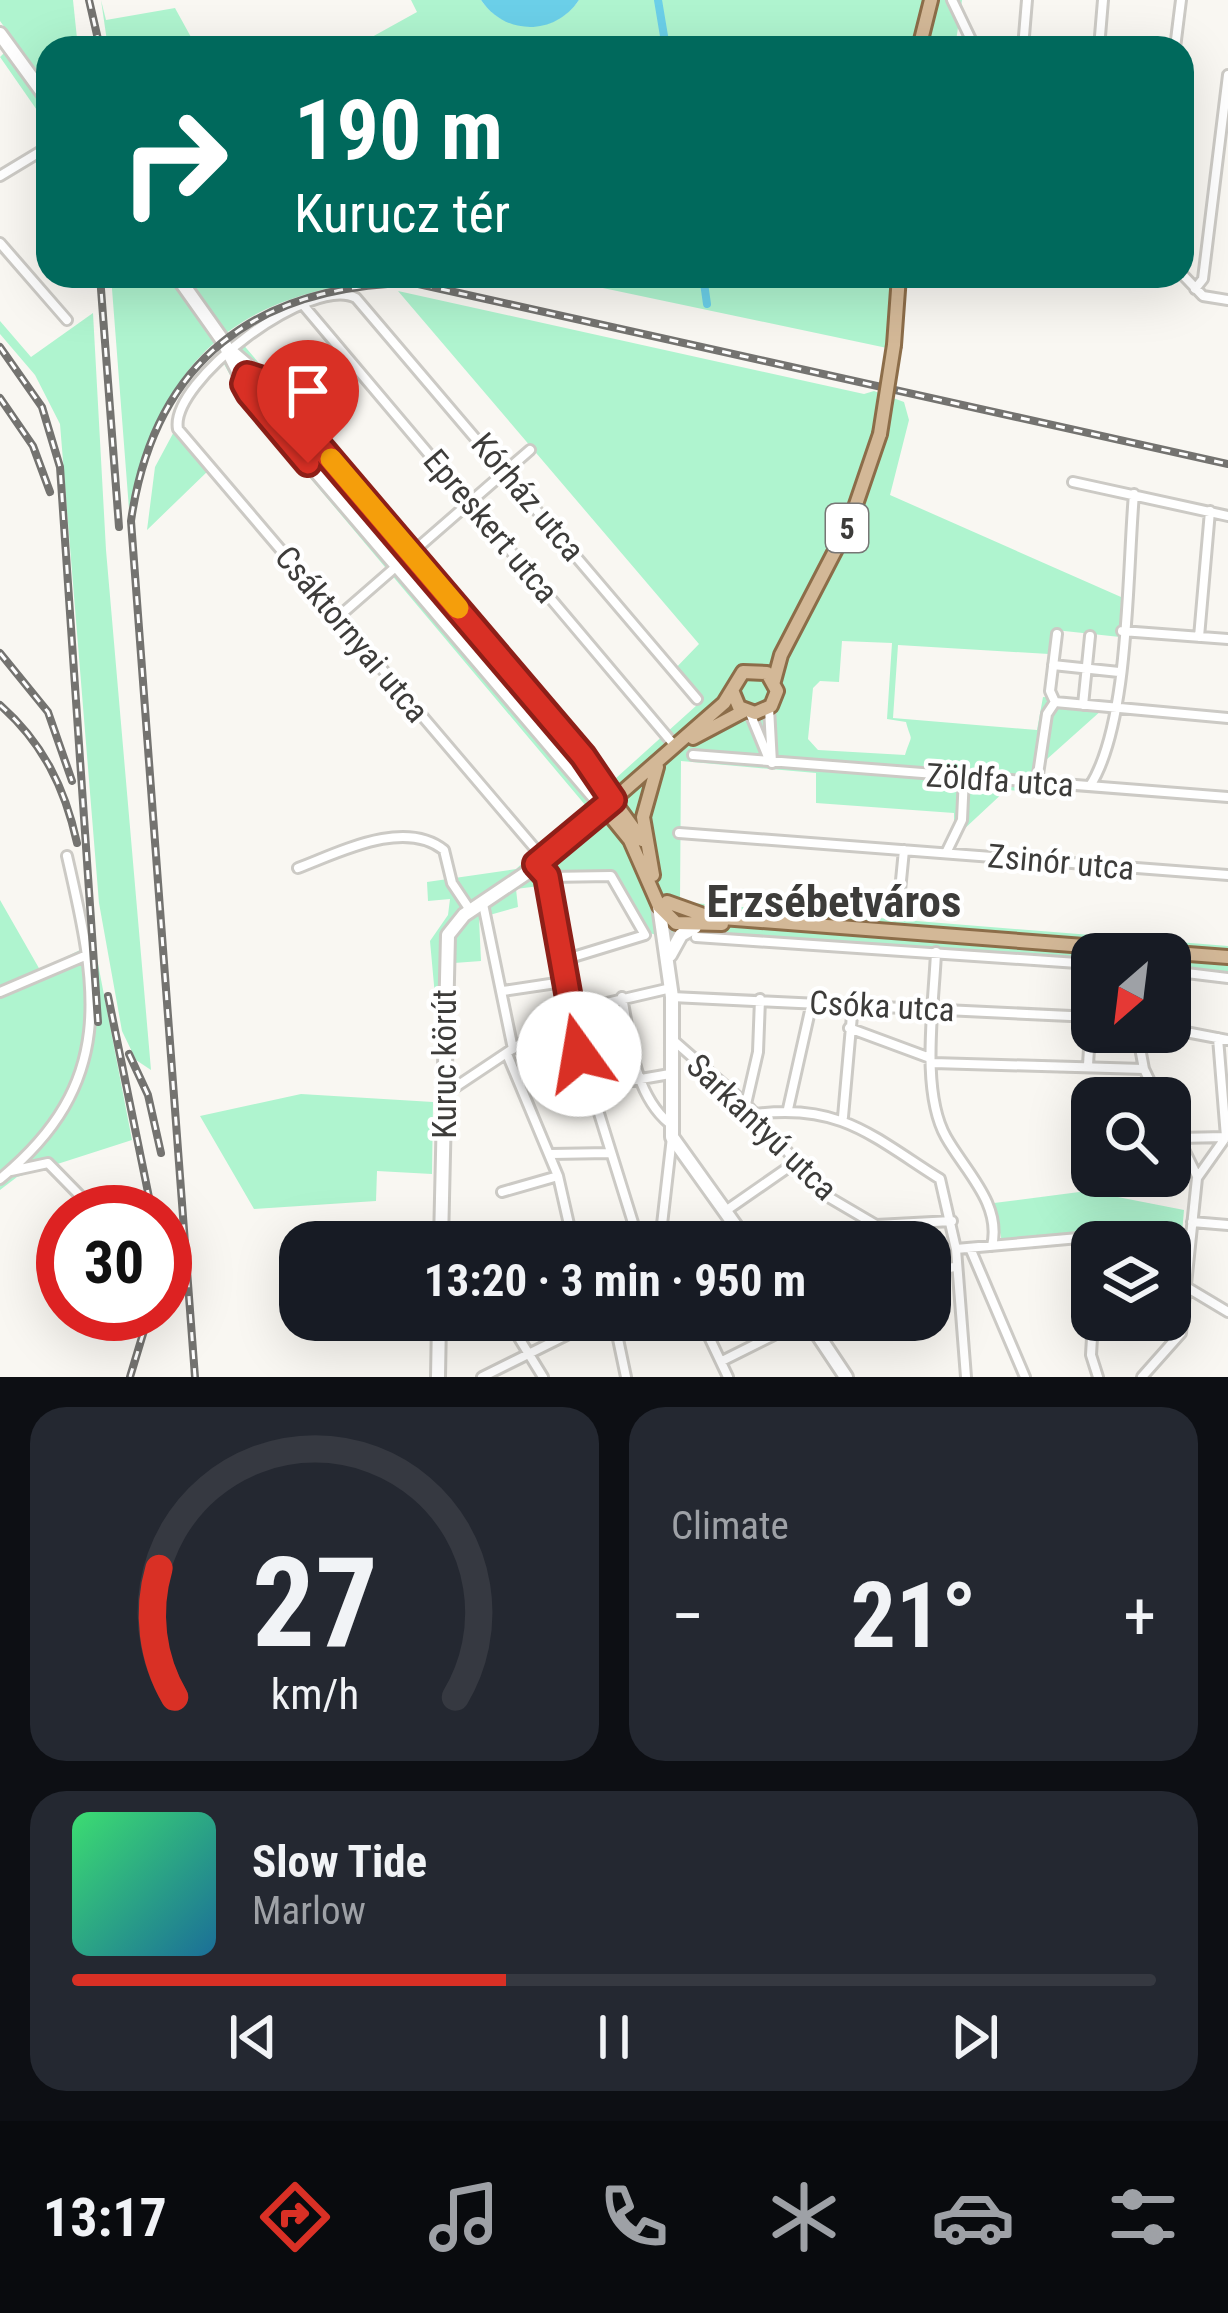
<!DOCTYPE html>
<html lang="en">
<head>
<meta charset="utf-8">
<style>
	:root { --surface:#171b24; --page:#242831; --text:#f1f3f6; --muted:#9ea1a6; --line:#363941; --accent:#d93025 }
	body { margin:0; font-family:"Roboto Condensed",sans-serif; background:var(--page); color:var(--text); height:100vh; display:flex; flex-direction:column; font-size:45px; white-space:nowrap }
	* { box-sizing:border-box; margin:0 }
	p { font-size:39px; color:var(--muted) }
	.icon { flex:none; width:66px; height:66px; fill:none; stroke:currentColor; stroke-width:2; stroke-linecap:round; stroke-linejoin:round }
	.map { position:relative; height:1377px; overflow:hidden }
	.sheet { display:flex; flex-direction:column; gap:30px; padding:30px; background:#0d0f14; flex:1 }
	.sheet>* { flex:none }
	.top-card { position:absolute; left:36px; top:36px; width:1158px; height:252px; border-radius:36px; box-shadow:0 12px 48px #0002; background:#00695c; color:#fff; overflow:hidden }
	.needle { width:78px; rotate:208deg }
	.controls { position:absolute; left:1071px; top:933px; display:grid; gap:24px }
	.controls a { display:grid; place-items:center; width:120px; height:120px; border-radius:24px; background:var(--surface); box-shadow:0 12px 48px #0002; font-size:60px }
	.speed { position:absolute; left:36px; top:1185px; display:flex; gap:24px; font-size:60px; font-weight:700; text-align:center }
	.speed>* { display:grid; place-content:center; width:156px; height:156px; border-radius:50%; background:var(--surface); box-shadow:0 12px 48px #0002; line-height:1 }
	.speed .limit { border:18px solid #d22; background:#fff; color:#111 }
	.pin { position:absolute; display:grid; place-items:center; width:102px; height:102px; color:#fff; margin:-123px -51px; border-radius:50% 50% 50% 0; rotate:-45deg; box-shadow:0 0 12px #0007 }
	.pin .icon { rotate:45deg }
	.me { position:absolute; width:132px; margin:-66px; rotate:347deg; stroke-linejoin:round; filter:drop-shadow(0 0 9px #0008) }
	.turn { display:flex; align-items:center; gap:42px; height:252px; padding:0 60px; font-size:54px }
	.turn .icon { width:156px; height:156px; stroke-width:2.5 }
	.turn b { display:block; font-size:84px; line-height:102px }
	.big { font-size:90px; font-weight:700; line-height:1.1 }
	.sheet .card { flex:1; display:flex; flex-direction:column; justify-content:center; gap:18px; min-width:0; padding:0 42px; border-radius:36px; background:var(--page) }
	.sheet .dial { align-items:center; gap:0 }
	.dial svg { height:312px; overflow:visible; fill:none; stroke:var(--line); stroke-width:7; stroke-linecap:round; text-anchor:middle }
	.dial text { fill:var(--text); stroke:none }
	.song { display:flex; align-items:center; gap:36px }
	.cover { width:144px; height:144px; border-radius:18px; background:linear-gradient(135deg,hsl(140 70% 55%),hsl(200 70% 35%)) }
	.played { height:12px; border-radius:6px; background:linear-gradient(90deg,var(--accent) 40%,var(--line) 40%) }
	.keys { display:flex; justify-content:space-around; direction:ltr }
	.heat { display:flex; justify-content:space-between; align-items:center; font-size:66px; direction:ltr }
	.sheet .tiles { flex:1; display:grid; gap:30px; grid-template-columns:1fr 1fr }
	.card:last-child { grid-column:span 2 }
	.trip { position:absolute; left:279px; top:1221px; width:672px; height:120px; border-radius:36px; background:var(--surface); box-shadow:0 12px 48px #0002; font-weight:700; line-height:120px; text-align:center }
	.dock { display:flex; height:192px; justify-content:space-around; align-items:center; background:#090b0e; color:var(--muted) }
	.dock .icon { width:84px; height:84px }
	.dock .on { color:var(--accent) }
	.dock b { font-size:54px; color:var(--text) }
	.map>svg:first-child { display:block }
</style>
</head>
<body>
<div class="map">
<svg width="1228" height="1377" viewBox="0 0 1228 1377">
	<rect width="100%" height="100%" fill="#f9f7f2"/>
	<path fill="#aff4cf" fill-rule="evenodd" d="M0 0H73L78 48H48V126L0 57 15 42 0 21Z
		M101 0 106 20 175 8 197 48H108Z
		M411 0H481C504 34 554 36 579 0H962L955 48H352L417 12Z
		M111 276H398L409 278C246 288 165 348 129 509Z
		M546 276H892L887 348Z
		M398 291 864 394 874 391 904 402 909 420 890 495 1121 597 1120 637 1055 630 1049 654 898 645 893 718 1037 730 1043 697 1112 701 1046 760 1041 792 1006 790 962 831 954 829V813L816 803V773L681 761 680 902 1228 946V981L1170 973V954H1092V965L656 935 647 932 621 884 609 877 516 889 518 907 479 918 481 961 454 963 435 996 430 941 448 915 450 899 428 901 427 882 516 869 586 806 242 397 224 364 241 342 615 779 697 705 670 674 699 644ZM842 641 892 643 887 719 906 722C912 745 913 730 905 755L818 750 808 739 813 688 820 681 839 682Z
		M93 313 106 550 151 1070 136 1060 122 1031 99 903 60 424 35 375 0 334V321L31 357Z
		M177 426 210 469 147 530 155 467Z
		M0 900 40 970 94 943 132 1140 17 1177 0 1190Z
		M301 1094 433 1102 432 1174 377 1171 376 1201 254 1209 200 1116Z
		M1087 1191 1184 1210 1182 1233 1002 1242 994 1203Z"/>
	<path fill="#6bcfe8" d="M481 0H579C554 37 504 35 481 0Z"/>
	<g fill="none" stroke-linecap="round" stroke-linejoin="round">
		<path stroke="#6bcfe8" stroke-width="8" d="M658 0 666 48
			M703 276 707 304"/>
		<g stroke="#cccac5" stroke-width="14">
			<path id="street" d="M952 0 975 48
				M1023 48 1027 0
				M1099 48 1103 0
				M1175 48 1181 0
				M0 176 48 147
				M0 243 67 320
				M1182 274 1203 296 1228 300
				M1195 289 1203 279 1228 75
				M304 306 675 746
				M1073 482 1228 516
				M337 618 530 450
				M1122 631 1228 639
				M1199 637 1210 511
				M1053 665 1119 672
				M1055 702 1050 691 1057 634
				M1083 705 1090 636
				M769 708 772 763
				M750 713 768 757
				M693 755 1228 797
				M1037 781 1047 714 1055 702 1228 718
				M1090 786C1130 723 1127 572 1134 494
				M679 833 1228 875
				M946 853 962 820 964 776
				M543 858 178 429C169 382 311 274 356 298L697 699
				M536 864 547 876 570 1020 639 1242
				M298 868C338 853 404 818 444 850L452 883 470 910
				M548 877 611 876 645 935 560 961
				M483 904 513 1049
				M898 911 904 850
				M696 937 1092 964
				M936 952C934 1004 920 1091 946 1137 965 1171 1002 1204 992 1246
				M1170 971 1228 978
				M503 991 563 982
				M0 992 87 955
				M622 997C630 1039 634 1094 669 1123
				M672 997 1092 1017
				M849 1028 930 1058
				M1170 1029 1228 1040
				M1137 1032 1144 1069 1158 1098
				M1218 1038 1226 1137
				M673 1040 746 1104 825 1195 876 1225 952 1221
				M507 1054 558 1176 573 1242
				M933 1063 1144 1069
				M1088 1065 1091 1016
				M589 1088 670 1074
				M445 1094 568 1012 671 988
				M746 1104 758 1052 760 999
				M788 1109 812 1002
				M755 1114C840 1103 872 1136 940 1179L956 1249 966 1377
				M843 1117 853 1004
				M1170 1121 1197 1176
				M1178 1138 1225 1137
				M551 1154 609 1153
				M11 1171 48 1163 96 1212
				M0 1179C117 1083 98 990 67 856
				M502 1192 558 1176
				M724 1212 796 1162
				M1192 1222 1228 1225
				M660 1242 672 1137
				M970 1248 1025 1377
				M956 1249 1090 1237 1190 1235
				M930 1272 954 1267
				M1188 1288 1228 1312
				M508 1320 543 1377
				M614 1320 626 1377
				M701 1320 728 1377
				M1093 1320 1091 1355 1098 1377
				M722 1361 804 1320
				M482 1377 597 1320
				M1142 1377 1181 1333 1197 1178 1226 1137"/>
		</g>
		<g stroke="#cccac5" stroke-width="18">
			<path id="secondary" d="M0 34 48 100
				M177 276 223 341 249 393 604 808 528 872 464 915 448 935 441 1242
				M234 354 263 379 412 553 583 756 613 800
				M659 906 672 997V1137L747 1242
				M670 955 681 935 695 927
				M808 1320 846 1377
				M438 1377 439 1320"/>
		</g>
		<g stroke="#8c6d49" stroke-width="18">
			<path id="primary" d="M919 48 931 0
				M894 345 899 276
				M774 681 781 655 850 522 880 434
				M693 738 744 711
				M613 800 642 840
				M653 875 643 817 657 767
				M667 902 709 917 1228 957
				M676 923 659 906 630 840 604 808 724 703 743 672 767 673 777 691 771 706 755 713 739 707 732 690
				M676 923 722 924"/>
		</g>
		<use href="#street" stroke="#fff" stroke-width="8"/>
		<use href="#secondary" stroke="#fff" stroke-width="12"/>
		<use href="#primary" stroke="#d3b897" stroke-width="12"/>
		<g stroke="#747370" stroke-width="8">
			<path id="rail" d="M89 0 100 48
				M100 276 119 527
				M0 347 42 407 60 467 98 1022
				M0 398 33 446 50 492
				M0 653 48 712 72 781
				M0 705C43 743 65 788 77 843
				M108 996 152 1212
				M129 1054 148 1095 161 1153
				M130 1377 149 1314
				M195 1377 131 521C154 360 257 285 414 283L1228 464"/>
		</g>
		<use href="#rail" stroke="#fff" stroke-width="3" stroke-dasharray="9" stroke-linecap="butt"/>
		<g stroke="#8c6d49" stroke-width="18" stroke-linecap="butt">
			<path id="primary-bridge" d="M880 434 894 345"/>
		</g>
		<use href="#primary-bridge" stroke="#d3b897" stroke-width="12"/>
	</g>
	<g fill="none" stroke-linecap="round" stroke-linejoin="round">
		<g stroke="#8d1f18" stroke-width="30">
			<path id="route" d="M308 463 249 393 244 384 247 375 263 380 583 756 613 800 536 864 547 876 579 1054"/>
		</g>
		<use href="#route" stroke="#d93025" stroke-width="21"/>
		<path stroke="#f59e0b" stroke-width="21" d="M331 459 458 608"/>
	</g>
	<g text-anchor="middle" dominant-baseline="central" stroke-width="9" stroke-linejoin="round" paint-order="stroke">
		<rect fill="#fff" stroke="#777675" stroke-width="3" x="826" y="504" width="42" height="48" rx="9"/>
		<g font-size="30" font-weight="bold" fill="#3d3c3a">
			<text x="847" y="528">5</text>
		</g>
		<g font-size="33" fill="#3d3c3a" stroke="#fff">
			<text transform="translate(528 497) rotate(50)">Kórház utca</text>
			<text transform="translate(491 526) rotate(50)">Epreskert utca</text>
			<text transform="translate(352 634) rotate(50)">Csáktornyai utca</text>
			<text transform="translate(1000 780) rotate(4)">Zöldfa utca</text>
			<text transform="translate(1061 862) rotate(5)">Zsinór utca</text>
			<text transform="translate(882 1006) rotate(3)">Csóka utca</text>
			<text transform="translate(444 1064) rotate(-90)">Kuruc körút</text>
			<text transform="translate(762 1127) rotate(44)">Sarkantyú utca</text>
		</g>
		<g font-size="45" font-weight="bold" fill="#3d3c3a" stroke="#fff">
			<text x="834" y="901">Erzsébetváros</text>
		</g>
	</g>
</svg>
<div class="controls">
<a><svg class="needle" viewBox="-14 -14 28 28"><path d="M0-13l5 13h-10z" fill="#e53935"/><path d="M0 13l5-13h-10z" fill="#9ea1a6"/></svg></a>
<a><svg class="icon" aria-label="search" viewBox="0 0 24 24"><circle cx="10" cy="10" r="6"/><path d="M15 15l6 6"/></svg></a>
<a><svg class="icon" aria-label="layers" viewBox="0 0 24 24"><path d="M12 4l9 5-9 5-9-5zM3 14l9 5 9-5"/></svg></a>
</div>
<div class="speed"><div class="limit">30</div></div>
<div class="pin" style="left:308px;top:463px;background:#d93025"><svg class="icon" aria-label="arrive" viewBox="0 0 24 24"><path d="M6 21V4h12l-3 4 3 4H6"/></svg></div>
<svg class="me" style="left:579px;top:1054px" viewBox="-20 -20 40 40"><circle r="19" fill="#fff"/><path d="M0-13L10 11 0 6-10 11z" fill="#d93025"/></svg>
<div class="trip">13:20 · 3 min · 950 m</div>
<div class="top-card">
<div class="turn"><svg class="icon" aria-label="right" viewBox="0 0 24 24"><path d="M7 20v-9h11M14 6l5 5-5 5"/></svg><div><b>190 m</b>Kurucz tér</div></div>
</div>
</div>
<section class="sheet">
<div class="tiles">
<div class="card dial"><svg viewBox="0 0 100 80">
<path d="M14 69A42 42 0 1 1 86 69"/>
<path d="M14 69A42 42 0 0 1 10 36" stroke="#d93025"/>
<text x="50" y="56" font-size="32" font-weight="700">27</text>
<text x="50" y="72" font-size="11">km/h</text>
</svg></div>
<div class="card"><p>Climate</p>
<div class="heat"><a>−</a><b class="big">21°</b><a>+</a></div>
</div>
<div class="card">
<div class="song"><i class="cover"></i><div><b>Slow Tide</b><p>Marlow</p></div></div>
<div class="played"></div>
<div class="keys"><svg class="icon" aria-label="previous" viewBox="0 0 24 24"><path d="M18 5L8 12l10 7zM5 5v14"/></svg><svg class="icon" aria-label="pause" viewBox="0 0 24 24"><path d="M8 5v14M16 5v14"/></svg><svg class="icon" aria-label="next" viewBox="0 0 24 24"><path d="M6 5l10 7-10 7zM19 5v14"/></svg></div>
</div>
</div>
</section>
<nav class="dock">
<b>13:17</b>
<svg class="icon on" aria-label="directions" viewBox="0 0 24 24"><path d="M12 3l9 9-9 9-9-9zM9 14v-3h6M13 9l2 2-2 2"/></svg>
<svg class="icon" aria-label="music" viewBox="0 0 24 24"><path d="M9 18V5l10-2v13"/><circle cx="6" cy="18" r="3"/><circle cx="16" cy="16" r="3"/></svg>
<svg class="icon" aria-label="phone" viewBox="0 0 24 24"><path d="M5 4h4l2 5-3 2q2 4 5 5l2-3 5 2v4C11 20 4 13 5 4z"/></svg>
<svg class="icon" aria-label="climate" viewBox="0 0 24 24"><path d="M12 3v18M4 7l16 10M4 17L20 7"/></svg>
<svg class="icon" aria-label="car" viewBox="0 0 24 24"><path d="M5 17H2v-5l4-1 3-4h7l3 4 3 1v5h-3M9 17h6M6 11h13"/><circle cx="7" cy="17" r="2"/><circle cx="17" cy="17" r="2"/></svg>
<svg class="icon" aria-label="filters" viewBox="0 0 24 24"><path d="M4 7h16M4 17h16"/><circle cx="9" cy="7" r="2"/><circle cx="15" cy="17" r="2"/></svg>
</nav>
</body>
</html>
